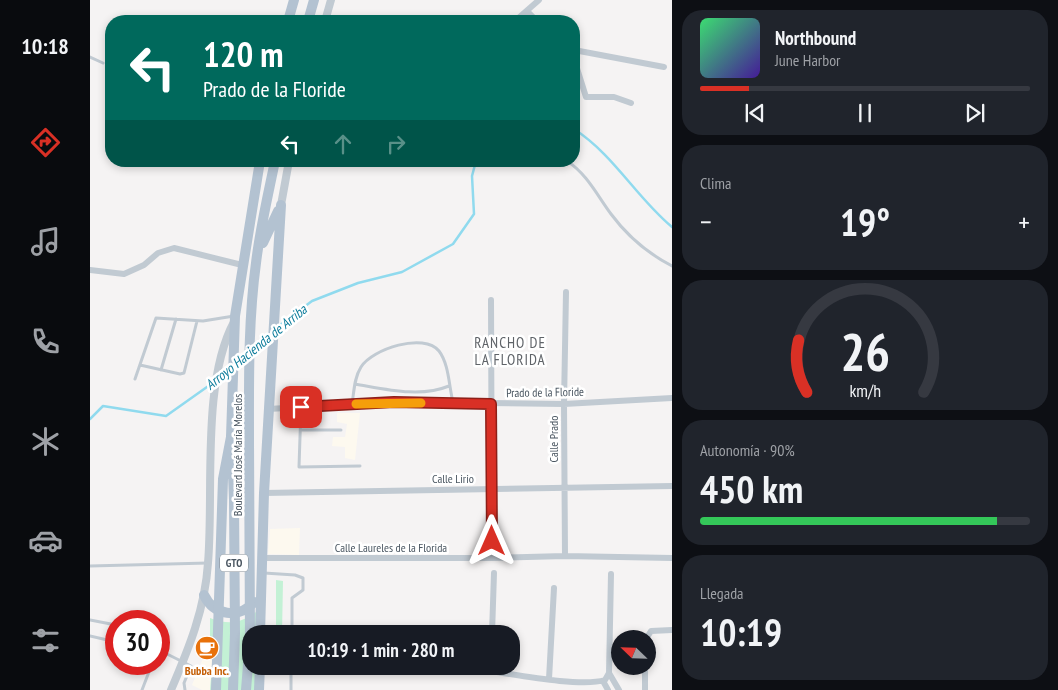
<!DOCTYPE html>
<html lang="es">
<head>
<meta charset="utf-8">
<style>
	:root { --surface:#171b24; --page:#20242c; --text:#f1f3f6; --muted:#9ea1a6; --line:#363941; --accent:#d93025 }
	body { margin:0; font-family:"PT Sans Narrow",sans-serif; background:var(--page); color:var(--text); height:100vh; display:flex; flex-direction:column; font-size:19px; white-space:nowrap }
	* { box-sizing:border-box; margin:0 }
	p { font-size:16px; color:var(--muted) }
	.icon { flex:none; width:28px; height:28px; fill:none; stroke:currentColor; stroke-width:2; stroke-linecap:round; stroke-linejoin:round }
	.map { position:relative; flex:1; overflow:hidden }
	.side { display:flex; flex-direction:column; gap:10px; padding:10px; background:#0d0f14; width:386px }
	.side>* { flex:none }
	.top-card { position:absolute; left:15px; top:15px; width:475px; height:152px; border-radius:20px; box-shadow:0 2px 8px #0003; background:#00695c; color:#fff; overflow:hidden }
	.needle { width:32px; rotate:293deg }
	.controls { position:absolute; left:521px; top:630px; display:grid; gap:10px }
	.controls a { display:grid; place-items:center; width:45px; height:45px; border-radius:50%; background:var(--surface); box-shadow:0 2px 8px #0003; font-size:25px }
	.speed { position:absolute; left:15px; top:610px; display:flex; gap:10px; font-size:25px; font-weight:700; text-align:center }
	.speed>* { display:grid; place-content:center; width:65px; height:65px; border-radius:50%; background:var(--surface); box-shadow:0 2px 8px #0003; line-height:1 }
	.speed .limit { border:8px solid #d22; background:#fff; color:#111 }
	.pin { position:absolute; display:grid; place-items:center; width:42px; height:42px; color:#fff; margin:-21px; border-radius:10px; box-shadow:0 2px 8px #0006 }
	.me { position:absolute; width:55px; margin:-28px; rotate:0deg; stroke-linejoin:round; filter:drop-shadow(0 0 4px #0008) }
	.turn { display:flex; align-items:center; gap:18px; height:105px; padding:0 15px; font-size:22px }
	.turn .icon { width:65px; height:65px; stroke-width:2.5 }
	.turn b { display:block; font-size:35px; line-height:42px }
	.lanes { display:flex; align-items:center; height:48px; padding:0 15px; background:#0003; justify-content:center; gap:25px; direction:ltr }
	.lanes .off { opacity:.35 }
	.big { font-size:38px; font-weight:800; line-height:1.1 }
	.side .tile { flex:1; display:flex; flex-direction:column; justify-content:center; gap:8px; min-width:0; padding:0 18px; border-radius:20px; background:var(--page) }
	.side .dial { align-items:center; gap:0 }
	.dial svg { height:130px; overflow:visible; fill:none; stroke:var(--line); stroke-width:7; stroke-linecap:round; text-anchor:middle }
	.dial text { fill:var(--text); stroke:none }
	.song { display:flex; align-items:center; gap:15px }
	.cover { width:60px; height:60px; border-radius:8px; background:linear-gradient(135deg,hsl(140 70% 55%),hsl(260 70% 35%)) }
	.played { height:5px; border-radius:2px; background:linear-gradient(90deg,var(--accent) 15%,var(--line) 15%) }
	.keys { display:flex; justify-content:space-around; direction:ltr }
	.heat { display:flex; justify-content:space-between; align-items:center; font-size:28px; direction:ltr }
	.charge { height:8px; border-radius:4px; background:linear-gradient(90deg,#34c759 90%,var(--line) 0) }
	.trip { position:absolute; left:152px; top:625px; width:278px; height:50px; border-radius:20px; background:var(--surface); box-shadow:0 2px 8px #0003; font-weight:800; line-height:50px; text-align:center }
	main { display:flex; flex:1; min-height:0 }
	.tabs { display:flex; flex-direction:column; width:90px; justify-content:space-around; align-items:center; background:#090b0e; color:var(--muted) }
	.tabs .icon { width:35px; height:35px }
	.tabs .active { color:var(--accent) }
	.tabs b { font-size:22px; color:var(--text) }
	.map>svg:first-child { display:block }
</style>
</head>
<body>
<main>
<nav class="tabs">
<b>10:18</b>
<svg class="icon active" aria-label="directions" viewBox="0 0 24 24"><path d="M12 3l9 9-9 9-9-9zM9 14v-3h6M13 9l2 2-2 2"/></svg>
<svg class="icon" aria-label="music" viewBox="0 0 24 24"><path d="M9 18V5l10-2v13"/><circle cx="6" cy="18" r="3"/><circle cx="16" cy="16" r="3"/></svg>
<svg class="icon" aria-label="phone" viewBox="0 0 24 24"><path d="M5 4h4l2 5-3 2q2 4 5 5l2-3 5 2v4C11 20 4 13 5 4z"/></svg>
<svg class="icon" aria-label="climate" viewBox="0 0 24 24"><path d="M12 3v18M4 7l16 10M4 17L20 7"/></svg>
<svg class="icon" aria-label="car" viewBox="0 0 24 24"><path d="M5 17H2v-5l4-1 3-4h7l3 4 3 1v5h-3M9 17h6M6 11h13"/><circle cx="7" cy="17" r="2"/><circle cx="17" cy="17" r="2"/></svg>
<svg class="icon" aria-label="filters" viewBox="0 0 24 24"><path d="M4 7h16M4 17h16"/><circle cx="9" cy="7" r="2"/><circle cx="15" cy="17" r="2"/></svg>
</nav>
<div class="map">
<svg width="582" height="690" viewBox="0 0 582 690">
	<rect width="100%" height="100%" fill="#f5f3f3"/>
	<path fill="#fdf9ef" d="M247 413H270L265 460 255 458V447L242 446 243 437H255L257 424 247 422Z
		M210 528 209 555 178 554 180 529Z
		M115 645 123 648 120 690H112L102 685 113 658 110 656Z"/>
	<path fill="#c3f1d5" d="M186 580 193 581 192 634H186Z
		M166 612V634H161V666H166L165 690H120L124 641 120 639V618C139 625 149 624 166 612Z"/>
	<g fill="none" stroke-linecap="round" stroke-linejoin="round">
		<path stroke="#90daee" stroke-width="2.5" d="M484 129C524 155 546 197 582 227
			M186 328 222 301 268 283 312 272 363 244 384 214 382 176 386 161
			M162 349 180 333
			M147 362 156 354
			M128 379 139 369
			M0 419 13 406 76 416 124 382"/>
		<path stroke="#c1cad2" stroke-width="3" d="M0 57 13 63
			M477 161C497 174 507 195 521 214 538 237 557 253 582 266
			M50 365 90 374 94 373 107 321
			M71 370 86 319
			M45 379 66 318 113 321 144 316
			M265 384C295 389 330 398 359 386
			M262 404C264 392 264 378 271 367 282 349 334 332 349 351 359 364 359 387 363 402
			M211 407 209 467 270 466
			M211 430H251
			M0 566 118 563
			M174 573 205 575 213 578V590L202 598V634
			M0 620 26 625
			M0 636 26 642
			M69 636 71 640 69 648
			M69 650 101 666 94 683 95 690
			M52 690 62 664
			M201 690V666"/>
		<path stroke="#c1cad2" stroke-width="6" d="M437 11 447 21
			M425 21 449 0
			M484 50 574 67
			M484 59 496 97H524L541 103
			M0 270 34 274 54 265 68 253 84 248 152 265
			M401 300 402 558
			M178 409 304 402 474 404 582 398
			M174 493 582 486
			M475 556 474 404 476 292
			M171 558H402L475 556 582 558
			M402 634 404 573
			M556 639 561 631 582 630
			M402 666 407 672C433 676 492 687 515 680L519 673 521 574
			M519 673 529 690
			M459 679 464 588
			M513 681 518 690
			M555 690V666"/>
		<path stroke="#c1cad2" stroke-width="8" d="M235 21 241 0
			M191 205 199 161
			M81 690C99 648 115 609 118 563 124 492 111 383 144 322"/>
		<path stroke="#b3c2d1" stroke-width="10" d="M198 21 204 0
			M218 21 224 0
			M173 243 188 211
			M141 437 145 316 170 161
			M159 440C159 381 158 322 166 263 170 229 178 195 185 161
			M114 595C124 616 149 619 164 602
			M170 634 174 493 191 205
			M169 690 170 666"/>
		<path stroke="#b3c2d1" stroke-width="10" d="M142 448 144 500 145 633 143 690
			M126 690 133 479 141 437
			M156 690 160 640 159 440"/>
	</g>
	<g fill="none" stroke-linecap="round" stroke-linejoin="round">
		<g stroke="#8d1f18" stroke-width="12">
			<path id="route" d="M211 407 304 402 401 404 402 541"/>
		</g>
		<use href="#route" stroke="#d93025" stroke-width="9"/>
		<path stroke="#f59e0b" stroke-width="9" d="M266 404 331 403"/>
	</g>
	<defs>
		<g id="cafe-disc" transform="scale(1.25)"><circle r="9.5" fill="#e8710a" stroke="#fff"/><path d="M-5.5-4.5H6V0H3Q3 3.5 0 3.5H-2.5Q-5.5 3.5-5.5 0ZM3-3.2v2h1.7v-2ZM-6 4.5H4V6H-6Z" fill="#fff"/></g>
	</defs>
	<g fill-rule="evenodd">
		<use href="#cafe-disc" x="117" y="648"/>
	</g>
	<g text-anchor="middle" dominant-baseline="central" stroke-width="5" stroke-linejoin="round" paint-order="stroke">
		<rect fill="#fff" stroke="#808990" stroke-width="1" x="130" y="554.5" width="28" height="17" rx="4"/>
		<g font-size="11" font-weight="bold" fill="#4a5661">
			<text x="144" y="563">GTO</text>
		</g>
		<g font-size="12" fill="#4a5661" stroke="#fff">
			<text transform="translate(455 392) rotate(-1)">Prado de la Floride</text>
			<text transform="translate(463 439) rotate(-90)">Calle Prado</text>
			<text transform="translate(147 455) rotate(-90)">Boulevard José María Morelos</text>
			<text x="363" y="478">Calle Lirio</text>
			<text x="301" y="547">Calle Laureles de la Florida</text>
		</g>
		<g font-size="12" font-weight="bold" fill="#c56008" stroke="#fff">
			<text x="117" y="670">Bubba Inc.</text>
		</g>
		<g font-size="14" font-style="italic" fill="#0c7c9b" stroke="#fff">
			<text transform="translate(166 347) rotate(-39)">Arroyo Hacienda de Arriba</text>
		</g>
		<g font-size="15" letter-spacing="1" fill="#5f6368" stroke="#fff">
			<text x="420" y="342">RANCHO DE<tspan x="420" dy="17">LA FLORIDA</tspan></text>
		</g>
	</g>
</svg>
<div class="controls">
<a><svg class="needle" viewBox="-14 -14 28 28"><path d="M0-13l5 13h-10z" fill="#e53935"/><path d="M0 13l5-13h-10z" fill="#9ea1a6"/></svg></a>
</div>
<div class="speed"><div class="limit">30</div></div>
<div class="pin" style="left:211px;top:407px;background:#d93025"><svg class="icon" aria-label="arrive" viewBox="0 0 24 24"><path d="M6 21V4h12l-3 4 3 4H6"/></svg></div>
<svg class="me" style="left:402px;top:541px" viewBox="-20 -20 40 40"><path d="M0-17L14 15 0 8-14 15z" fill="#d93025" stroke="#fff" stroke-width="4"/></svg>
<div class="trip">10:19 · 1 min · 280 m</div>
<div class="top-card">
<div class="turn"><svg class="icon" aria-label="left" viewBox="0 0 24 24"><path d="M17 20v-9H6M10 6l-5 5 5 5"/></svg><div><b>120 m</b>Prado de la Floride</div></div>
<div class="lanes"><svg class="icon" aria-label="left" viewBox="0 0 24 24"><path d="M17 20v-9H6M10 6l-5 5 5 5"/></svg><svg class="icon off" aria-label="ahead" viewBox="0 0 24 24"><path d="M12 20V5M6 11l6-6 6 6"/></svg><svg class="icon off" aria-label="right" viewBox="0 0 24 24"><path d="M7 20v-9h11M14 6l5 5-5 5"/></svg></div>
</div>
</div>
<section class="side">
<div class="tile">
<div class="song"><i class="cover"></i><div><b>Northbound</b><p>June Harbor</p></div></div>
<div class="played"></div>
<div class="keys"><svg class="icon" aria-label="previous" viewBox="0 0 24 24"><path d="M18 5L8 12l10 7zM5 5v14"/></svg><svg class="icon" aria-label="pause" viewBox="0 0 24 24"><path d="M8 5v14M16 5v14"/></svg><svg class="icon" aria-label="next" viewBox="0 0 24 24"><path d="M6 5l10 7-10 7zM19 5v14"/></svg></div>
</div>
<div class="tile"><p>Clima</p>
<div class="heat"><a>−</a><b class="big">19°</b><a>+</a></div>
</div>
<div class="tile dial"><svg viewBox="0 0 100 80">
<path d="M14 69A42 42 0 1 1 86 69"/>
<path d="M14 69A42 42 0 0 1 9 37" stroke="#d93025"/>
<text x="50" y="56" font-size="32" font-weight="700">26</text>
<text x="50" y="72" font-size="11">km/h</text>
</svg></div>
<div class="tile"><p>Autonomía · 90%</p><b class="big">450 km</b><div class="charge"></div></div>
<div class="tile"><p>Llegada</p><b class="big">10:19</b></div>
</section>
</main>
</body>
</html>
